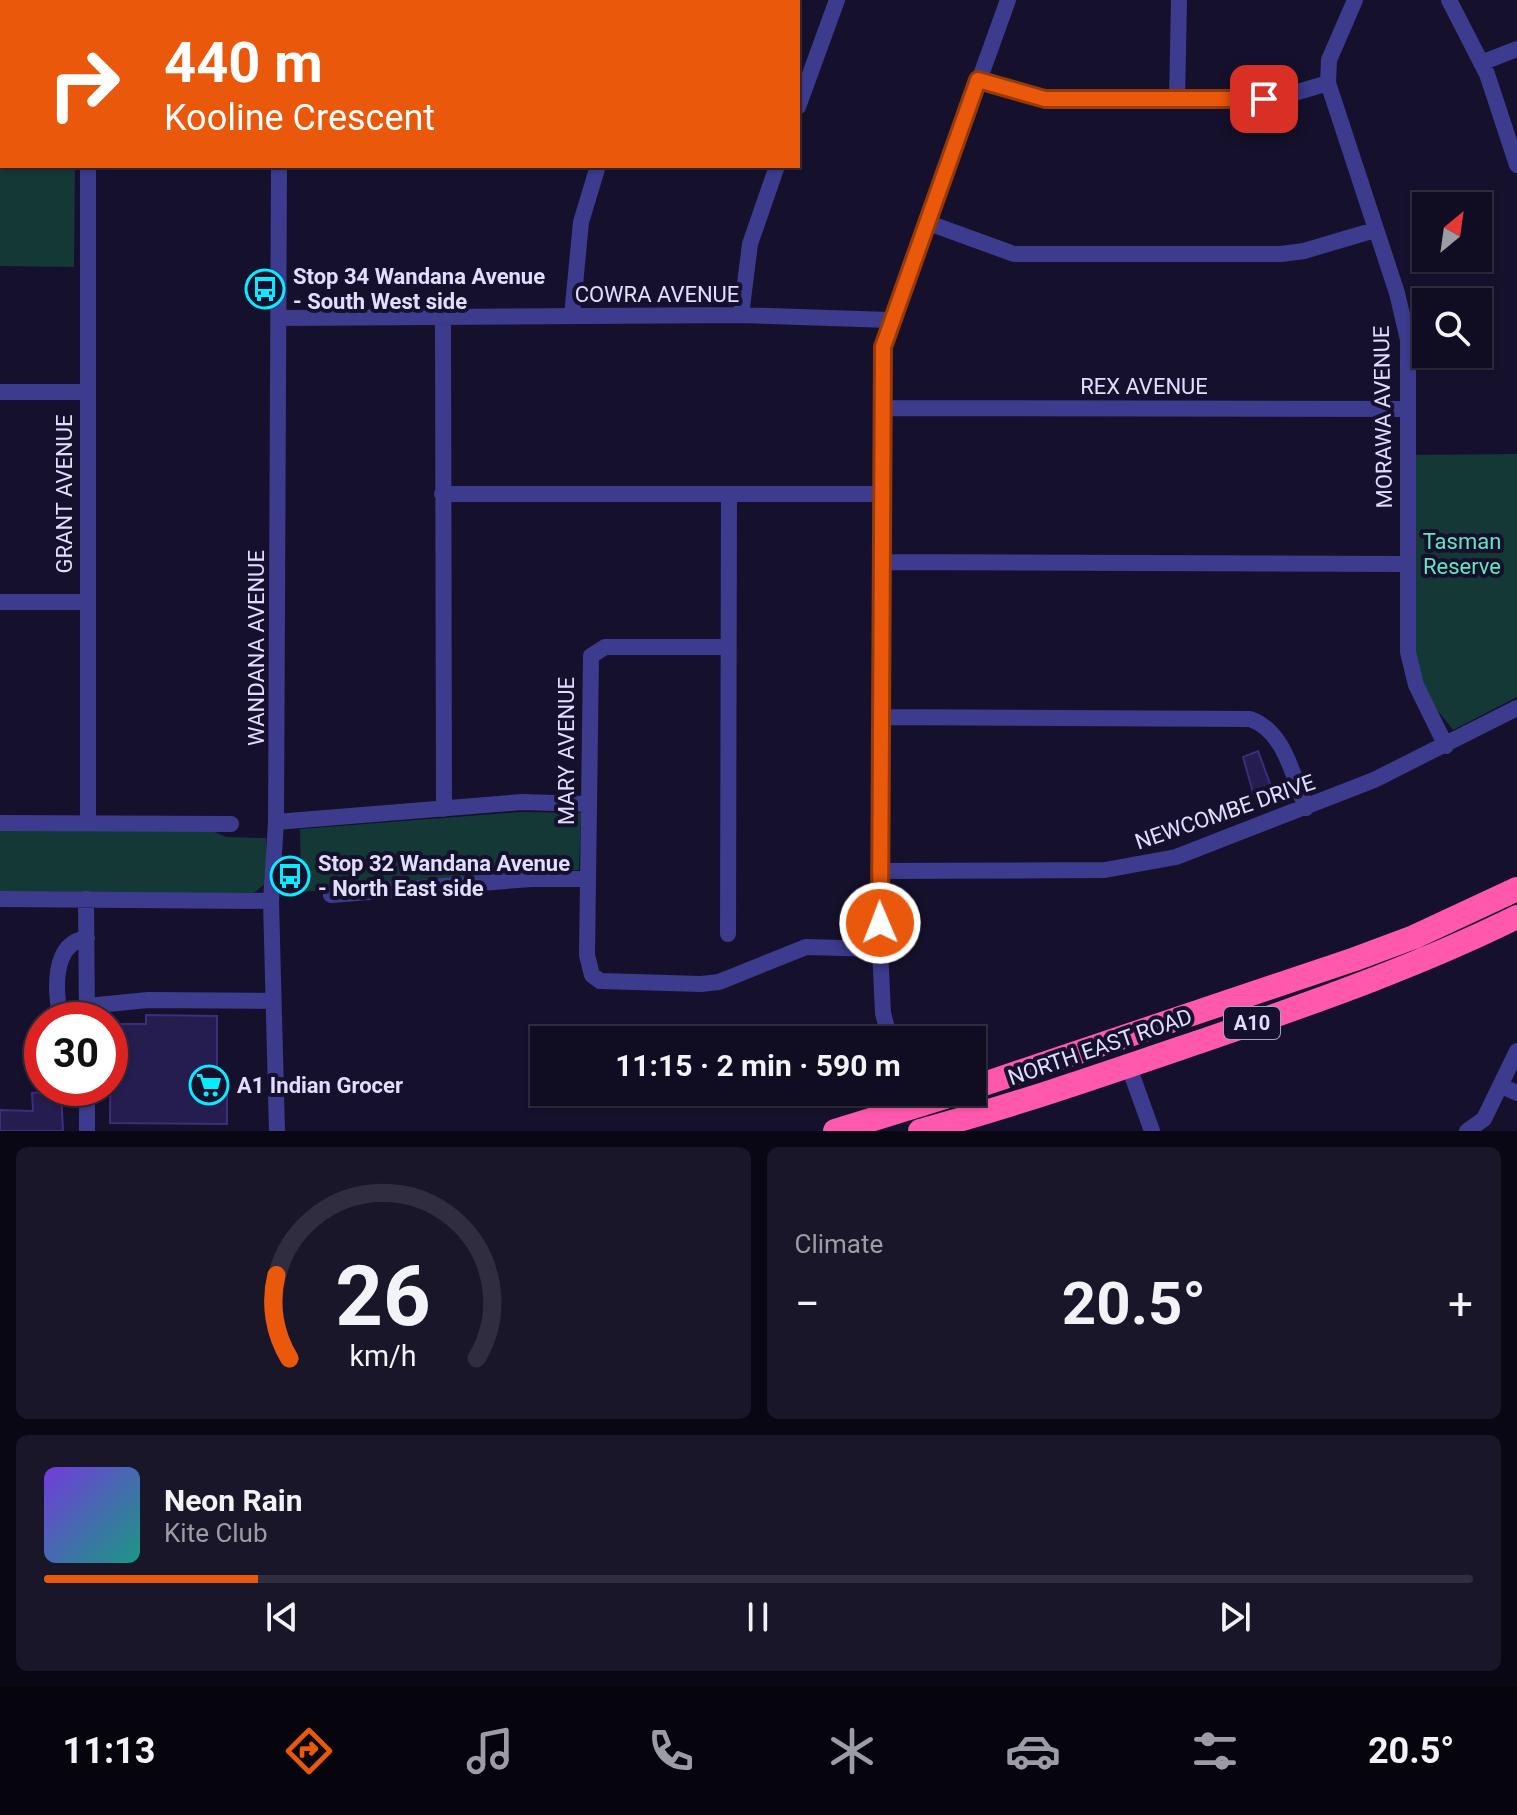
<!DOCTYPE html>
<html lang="en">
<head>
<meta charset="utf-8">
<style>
	:root { --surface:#100d22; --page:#19162a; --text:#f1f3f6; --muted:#9c9ca5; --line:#302d40; --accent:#ea580c }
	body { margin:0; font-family:Roboto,sans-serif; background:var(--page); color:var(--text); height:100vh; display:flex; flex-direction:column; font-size:30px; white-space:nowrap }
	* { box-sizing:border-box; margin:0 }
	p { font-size:26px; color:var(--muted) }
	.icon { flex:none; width:44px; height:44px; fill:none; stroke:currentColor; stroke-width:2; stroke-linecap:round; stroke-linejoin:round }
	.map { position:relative; height:1131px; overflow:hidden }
	.panel { display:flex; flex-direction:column; gap:16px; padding:16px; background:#090713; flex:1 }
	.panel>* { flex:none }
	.top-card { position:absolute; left:0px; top:0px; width:800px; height:168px; box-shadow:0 2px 6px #0004,0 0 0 2px var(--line); background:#ea580c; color:#fff; overflow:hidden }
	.needle { width:52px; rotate:29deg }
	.buttons { position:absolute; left:1412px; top:192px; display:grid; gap:16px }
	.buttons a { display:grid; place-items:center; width:80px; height:80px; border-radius:0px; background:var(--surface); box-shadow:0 2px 6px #0004,0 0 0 2px var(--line); font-size:40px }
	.speed { position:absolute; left:24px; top:1002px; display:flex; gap:16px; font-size:40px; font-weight:700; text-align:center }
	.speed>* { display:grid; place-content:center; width:104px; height:104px; border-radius:50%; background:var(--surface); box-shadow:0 2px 6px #0004,0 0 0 2px var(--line); line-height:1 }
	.speed .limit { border:12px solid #d22; background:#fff; color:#111 }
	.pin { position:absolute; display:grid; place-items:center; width:68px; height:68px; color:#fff; margin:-34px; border-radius:16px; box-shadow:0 4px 12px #0006 }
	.me { position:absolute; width:88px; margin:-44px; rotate:359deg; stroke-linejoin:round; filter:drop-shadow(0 0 6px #0008) }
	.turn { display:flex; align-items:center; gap:28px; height:168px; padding:0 32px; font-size:36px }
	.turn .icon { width:104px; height:104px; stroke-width:2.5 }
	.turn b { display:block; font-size:56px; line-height:68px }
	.big { font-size:60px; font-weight:700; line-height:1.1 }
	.panel .widget { flex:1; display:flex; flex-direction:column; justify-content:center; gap:12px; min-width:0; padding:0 28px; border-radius:12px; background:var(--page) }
	.panel .dial { align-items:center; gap:0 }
	.dial svg { height:208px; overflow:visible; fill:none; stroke:var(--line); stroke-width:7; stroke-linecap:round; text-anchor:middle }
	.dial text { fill:var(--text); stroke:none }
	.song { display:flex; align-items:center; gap:24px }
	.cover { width:96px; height:96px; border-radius:12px; background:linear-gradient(135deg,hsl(260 70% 55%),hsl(170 70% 35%)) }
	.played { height:8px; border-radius:4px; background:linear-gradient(90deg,var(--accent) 15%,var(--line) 15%) }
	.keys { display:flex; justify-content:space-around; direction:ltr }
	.heat { display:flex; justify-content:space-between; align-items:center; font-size:44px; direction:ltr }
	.panel .tiles { flex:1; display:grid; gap:16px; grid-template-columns:1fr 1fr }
	.widget:last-child { grid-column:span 2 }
	.trip { position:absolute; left:530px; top:1026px; width:456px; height:80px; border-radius:0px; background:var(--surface); box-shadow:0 2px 6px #0004,0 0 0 2px var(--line); font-weight:700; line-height:80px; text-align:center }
	.tab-bar { display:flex; height:128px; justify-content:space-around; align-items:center; background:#06050e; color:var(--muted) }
	.tab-bar .icon { width:56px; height:56px }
	.tab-bar .active { color:var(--accent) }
	.tab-bar b { font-size:36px; color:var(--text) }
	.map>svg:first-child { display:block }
</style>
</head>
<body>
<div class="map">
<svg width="1517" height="1131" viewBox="0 0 1517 1131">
	<rect width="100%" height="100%" fill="#15112d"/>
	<path fill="#143835" d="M0 46 2 166H75L74 267 0 266Z
		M1517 454V697L1453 730 1428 698 1408 652 1406 455Z
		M520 812 581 813 579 870 301 892 300 829Z
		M0 830 212 831 226 837 266 838V883L254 893H0Z"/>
	<path fill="#251c4f" stroke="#3b2e7b" stroke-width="2" d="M1258 751 1272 789 1254 796 1243 757Z
		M146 1015 217 1016V1092H227V1124L110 1123 111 1024H146Z
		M61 1091 63 1131H0V1110L33 1111 32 1093Z"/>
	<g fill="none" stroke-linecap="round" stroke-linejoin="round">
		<path stroke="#3c3b8d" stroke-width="16" d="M1355 0 1329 60 1328 83 1397 293 1408 340V652L1416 685 1446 746
			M1449 0 1487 74 1517 165
			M279 2V0
			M658 2 659 0
			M0 34H2
			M1481 63 1517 49
			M978 80 1045 99H1264L1281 97 1328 83
			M1177 99 1179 0
			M798 107 837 0
			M926 222 1014 254H1281L1304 251 1375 230
			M741 315 750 244 777 166
			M572 316 581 222 598 166
			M443 317 444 809
			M280 318 741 315 890 320
			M0 392H86
			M881 408 1406 409
			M442 494H882
			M882 562 1406 564
			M0 602H87
			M726 647H605L591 656 587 955 592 975 600 981 701 984 719 982 806 947 880 949
			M880 717 1250 719C1285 731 1293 777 1306 808
			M88 822V166
			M276 822 522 802 588 804
			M0 823 231 824
			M879 871 1105 870 1176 857 1374 780 1517 708
			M331 895 531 879H588
			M0 899 271 901
			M86 899 87 1020
			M728 934 729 496
			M87 1006 148 1000 273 1001
			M61 1020C55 992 51 943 87 938
			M890 1040 883 1013 880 949 883 347 1008 0
			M1129 1067 1152 1131
			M1501 1086 1517 1093
			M87 1088V1131
			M277 1131 271 901 276 822 279 166
			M1467 1131 1484 1119 1517 1051"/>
		<path stroke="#ff58ac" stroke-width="24" d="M972 1088 1355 959 1414 937 1517 889
			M835 1131 961 1092
			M920 1131C1023 1103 1122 1068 1222 1034 1323 999 1422 964 1517 917"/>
	</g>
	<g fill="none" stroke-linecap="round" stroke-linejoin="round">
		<g stroke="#983908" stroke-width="20">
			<path id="route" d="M880 923 883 347 978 80 1045 99H1264"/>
		</g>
		<use href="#route" stroke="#ea580c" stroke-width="14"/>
	</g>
	<defs>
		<g id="bus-ring" transform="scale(2)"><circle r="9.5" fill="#15112d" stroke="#09ecff" stroke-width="1.5"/><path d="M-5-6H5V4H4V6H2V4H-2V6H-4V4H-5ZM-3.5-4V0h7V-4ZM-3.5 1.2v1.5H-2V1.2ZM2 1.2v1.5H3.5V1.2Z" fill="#09ecff"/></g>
		<g id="supermarket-ring" transform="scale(2)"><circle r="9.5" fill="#15112d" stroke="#09ecff" stroke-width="1.5"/><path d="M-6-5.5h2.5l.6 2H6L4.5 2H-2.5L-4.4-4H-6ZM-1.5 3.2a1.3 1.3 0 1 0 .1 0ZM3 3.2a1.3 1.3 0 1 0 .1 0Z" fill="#09ecff"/></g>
	</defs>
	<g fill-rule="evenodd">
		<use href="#bus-ring" x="265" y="289"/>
		<use href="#bus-ring" x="290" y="876"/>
		<use href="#supermarket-ring" x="209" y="1085"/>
	</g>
	<g text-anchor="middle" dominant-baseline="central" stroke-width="8" stroke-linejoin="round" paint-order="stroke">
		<rect fill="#15112d" stroke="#a3a0c0" stroke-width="2" x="1224" y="1007" width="56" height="32" rx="6"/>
		<g font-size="20" font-weight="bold" fill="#e0ddff">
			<text x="1252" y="1023">A10</text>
		</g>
		<g font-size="22" font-weight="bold" fill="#e0ddff" stroke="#15112d" text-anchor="start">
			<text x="293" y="276">Stop 34 Wandana Avenue<tspan x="293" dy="25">- South West side</tspan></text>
			<text x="318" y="863">Stop 32 Wandana Avenue<tspan x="318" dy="25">- North East side</tspan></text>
			<text x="237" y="1085">A1 Indian Grocer</text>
		</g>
		<g font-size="22" fill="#e0ddff" stroke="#15112d">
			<text x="657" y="294">COWRA AVENUE</text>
			<text x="1144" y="386">REX AVENUE</text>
			<text transform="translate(1383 417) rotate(-91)">MORAWA AVENUE</text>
			<text transform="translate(64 494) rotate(-90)">GRANT AVENUE</text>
			<text transform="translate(256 648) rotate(-90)">WANDANA AVENUE</text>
			<text transform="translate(566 751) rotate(-90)">MARY AVENUE</text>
			<text transform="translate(1225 812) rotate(-19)">NEWCOMBE DRIVE</text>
			<text transform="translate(1100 1047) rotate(-19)">NORTH EAST ROAD</text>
		</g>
		<g font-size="22" fill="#64e4c1" stroke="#15112d">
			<text x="1462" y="541">Tasman<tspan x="1462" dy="25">Reserve</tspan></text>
		</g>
	</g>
</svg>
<div class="buttons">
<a><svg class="needle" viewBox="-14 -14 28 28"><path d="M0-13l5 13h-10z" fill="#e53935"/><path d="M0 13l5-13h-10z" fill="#9c9ca5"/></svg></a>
<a><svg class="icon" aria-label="search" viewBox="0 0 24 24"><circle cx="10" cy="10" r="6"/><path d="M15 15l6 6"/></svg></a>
</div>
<div class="speed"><div class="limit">30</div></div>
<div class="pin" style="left:1264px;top:99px;background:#d93025"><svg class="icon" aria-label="arrive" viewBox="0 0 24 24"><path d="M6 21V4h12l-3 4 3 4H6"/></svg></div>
<svg class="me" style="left:880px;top:923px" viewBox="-20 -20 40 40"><circle r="17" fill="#ea580c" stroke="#fff" stroke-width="3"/><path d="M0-11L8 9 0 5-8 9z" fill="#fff"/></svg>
<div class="trip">11:15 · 2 min · 590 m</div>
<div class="top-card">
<div class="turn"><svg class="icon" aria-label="right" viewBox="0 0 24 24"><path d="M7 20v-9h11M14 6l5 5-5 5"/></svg><div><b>440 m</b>Kooline Crescent</div></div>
</div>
</div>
<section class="panel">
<div class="tiles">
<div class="widget dial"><svg viewBox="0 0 100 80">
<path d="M14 69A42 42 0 1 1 86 69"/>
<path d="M14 69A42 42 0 0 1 9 37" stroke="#ea580c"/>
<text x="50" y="56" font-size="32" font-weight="700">26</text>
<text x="50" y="72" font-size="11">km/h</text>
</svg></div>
<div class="widget"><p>Climate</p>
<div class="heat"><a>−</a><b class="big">20.5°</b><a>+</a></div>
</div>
<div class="widget">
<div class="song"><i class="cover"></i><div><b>Neon Rain</b><p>Kite Club</p></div></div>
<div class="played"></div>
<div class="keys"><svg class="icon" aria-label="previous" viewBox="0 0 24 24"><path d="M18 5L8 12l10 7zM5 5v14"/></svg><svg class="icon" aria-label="pause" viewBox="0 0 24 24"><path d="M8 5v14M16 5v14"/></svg><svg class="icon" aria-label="next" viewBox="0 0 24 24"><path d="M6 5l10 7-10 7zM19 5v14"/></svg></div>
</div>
</div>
</section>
<nav class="tab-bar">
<b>11:13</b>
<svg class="icon active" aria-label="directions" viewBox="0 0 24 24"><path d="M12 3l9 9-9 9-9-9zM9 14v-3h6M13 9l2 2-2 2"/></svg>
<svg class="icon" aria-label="music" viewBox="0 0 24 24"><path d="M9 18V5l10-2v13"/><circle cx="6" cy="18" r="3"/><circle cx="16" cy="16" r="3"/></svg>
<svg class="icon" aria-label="phone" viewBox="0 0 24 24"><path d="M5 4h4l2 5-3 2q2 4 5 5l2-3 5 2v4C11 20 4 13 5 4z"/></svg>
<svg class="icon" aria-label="climate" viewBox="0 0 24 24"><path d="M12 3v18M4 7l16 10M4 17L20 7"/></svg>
<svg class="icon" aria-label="car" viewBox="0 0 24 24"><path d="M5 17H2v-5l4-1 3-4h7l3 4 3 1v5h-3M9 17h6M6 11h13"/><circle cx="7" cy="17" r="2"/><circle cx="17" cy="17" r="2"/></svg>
<svg class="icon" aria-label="filters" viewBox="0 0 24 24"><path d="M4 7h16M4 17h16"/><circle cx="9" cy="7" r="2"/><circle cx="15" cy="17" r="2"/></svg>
<b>20.5°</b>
</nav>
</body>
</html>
